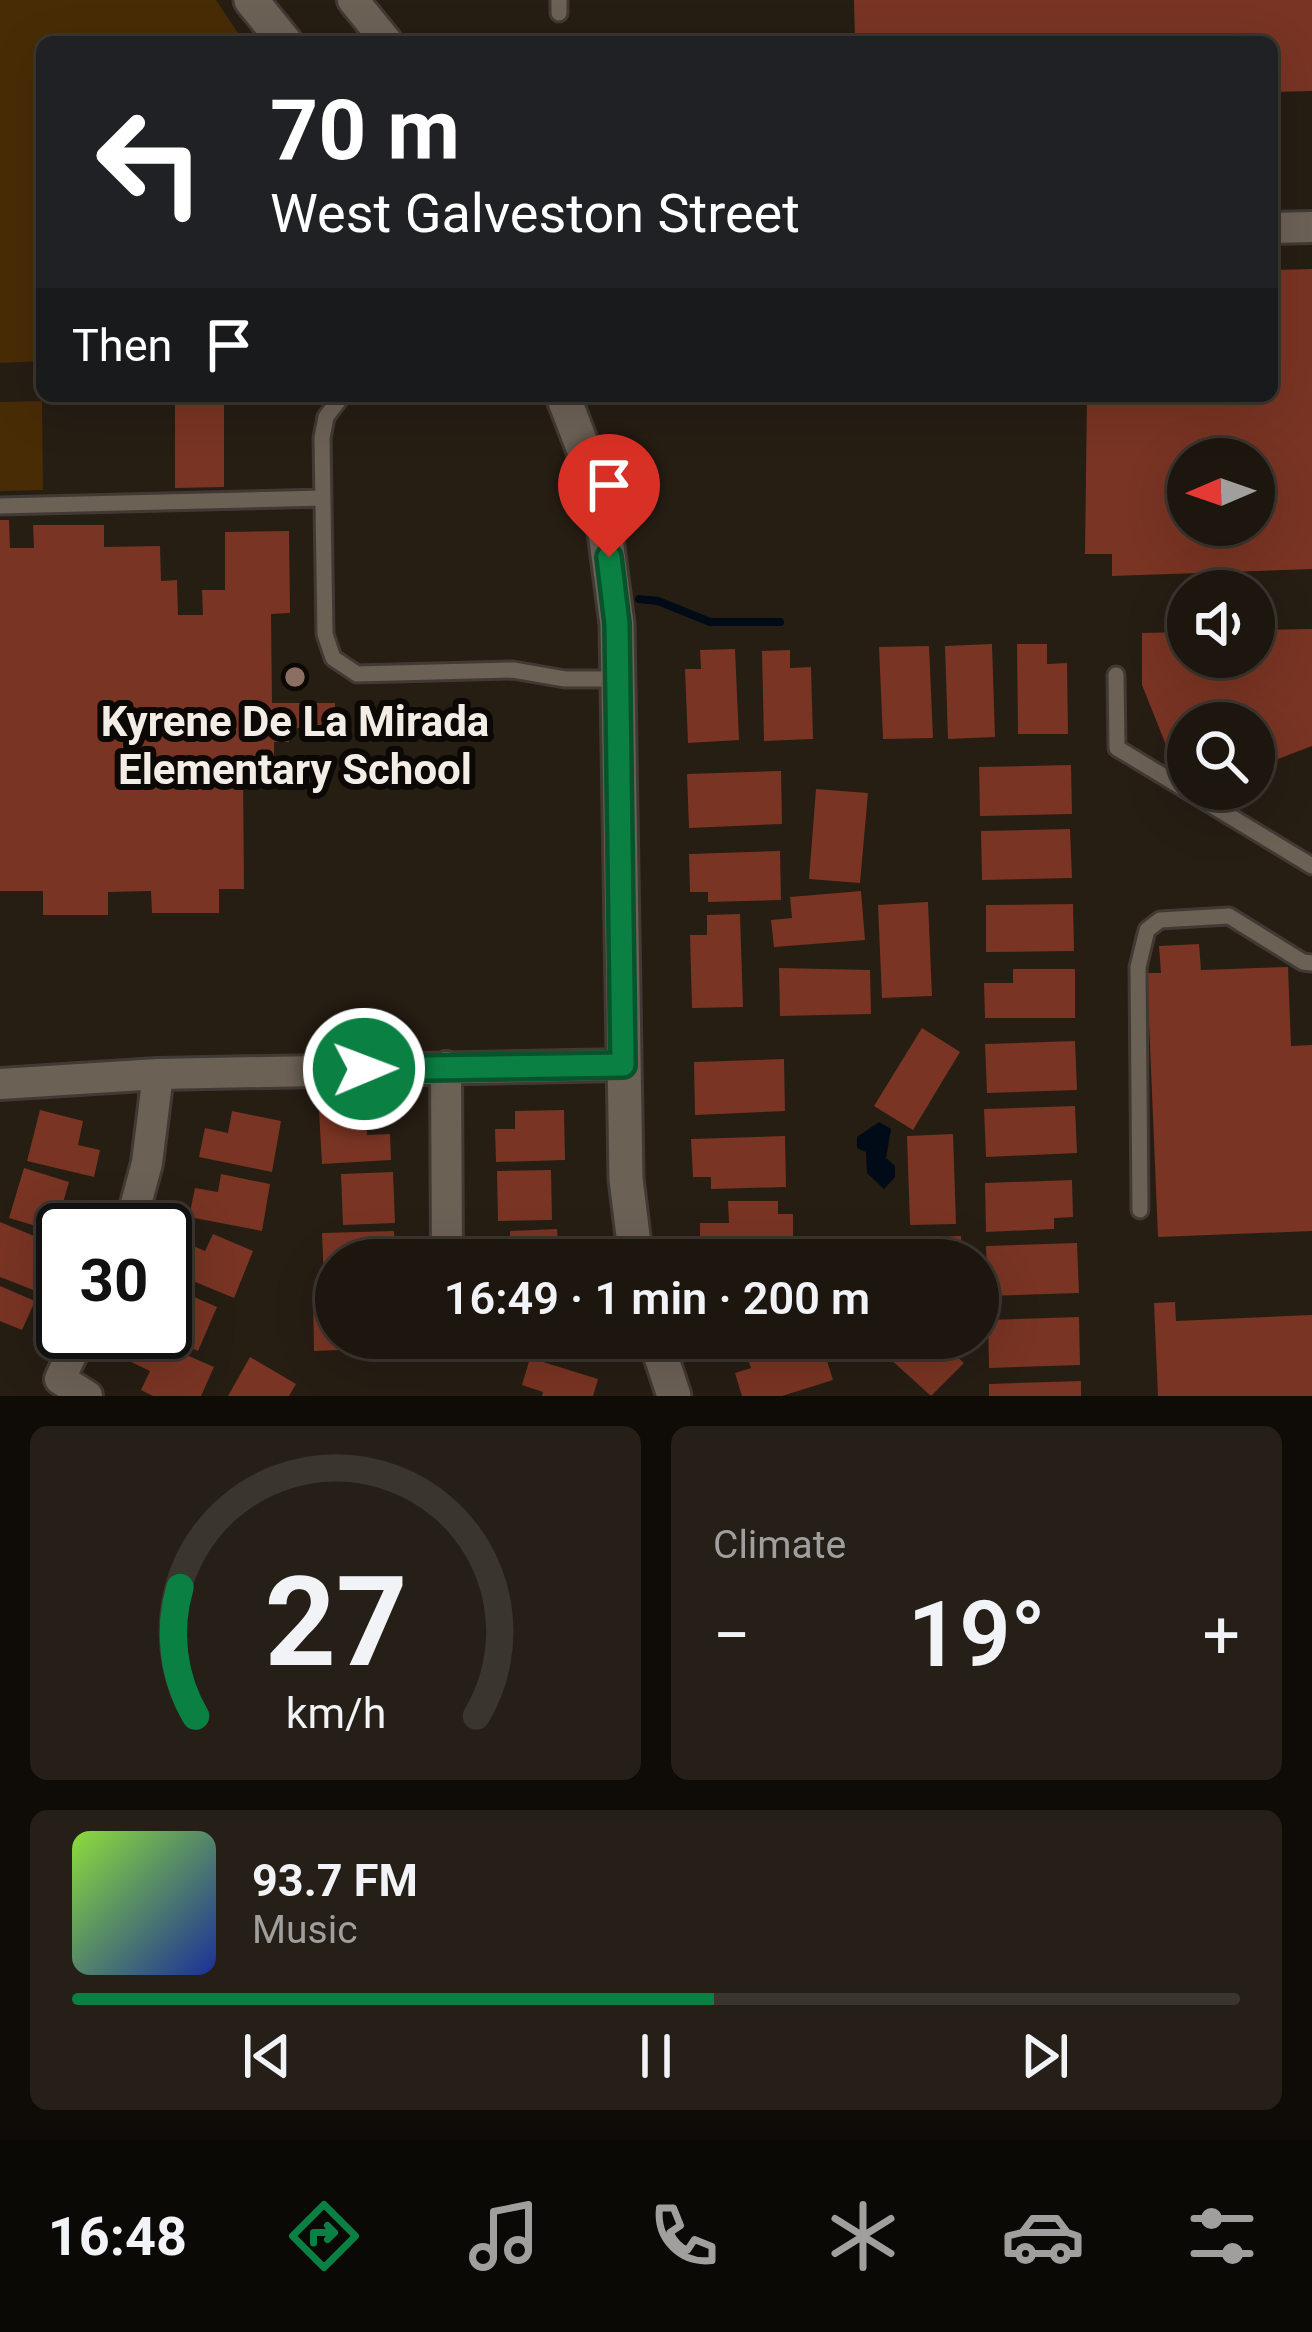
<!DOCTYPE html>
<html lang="en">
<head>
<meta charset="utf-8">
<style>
	:root { --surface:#1c160e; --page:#251f17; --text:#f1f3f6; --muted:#a09f9e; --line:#3a352e; --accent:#0b8043 }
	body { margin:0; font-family:Roboto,sans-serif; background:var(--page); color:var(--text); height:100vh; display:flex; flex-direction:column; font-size:45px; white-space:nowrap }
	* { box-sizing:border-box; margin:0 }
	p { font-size:39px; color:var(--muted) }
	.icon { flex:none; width:66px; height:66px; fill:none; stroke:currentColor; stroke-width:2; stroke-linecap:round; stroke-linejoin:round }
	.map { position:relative; height:1396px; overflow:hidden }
	.drawer { display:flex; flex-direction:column; gap:30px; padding:30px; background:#0f0c08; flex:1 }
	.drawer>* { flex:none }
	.banner { position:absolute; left:36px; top:36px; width:1242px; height:366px; border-radius:18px; box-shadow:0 12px 48px #0002,0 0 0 3px var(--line); background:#202124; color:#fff; overflow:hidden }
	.needle { width:78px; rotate:268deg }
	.fabs { position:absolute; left:1167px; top:438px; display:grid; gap:24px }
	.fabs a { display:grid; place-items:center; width:108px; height:108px; border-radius:50%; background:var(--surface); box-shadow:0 12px 48px #0002,0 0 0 3px var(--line); font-size:60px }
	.speed { position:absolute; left:36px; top:1203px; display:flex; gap:24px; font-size:60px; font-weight:700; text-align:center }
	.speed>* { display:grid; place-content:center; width:156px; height:156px; border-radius:50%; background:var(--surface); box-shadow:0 12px 48px #0002,0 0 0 3px var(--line); line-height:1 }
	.speed .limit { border:6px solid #111; border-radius:18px; background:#fff; color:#111 }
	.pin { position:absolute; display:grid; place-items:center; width:102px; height:102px; color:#fff; margin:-123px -51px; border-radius:50% 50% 50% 0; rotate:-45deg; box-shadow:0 0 12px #0007 }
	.pin .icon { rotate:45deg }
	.me { position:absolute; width:132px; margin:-66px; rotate:89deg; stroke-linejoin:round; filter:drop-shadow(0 0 9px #0008) }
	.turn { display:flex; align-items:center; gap:42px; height:252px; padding:0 36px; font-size:54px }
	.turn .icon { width:156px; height:156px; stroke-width:2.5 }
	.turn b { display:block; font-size:84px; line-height:102px }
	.then { display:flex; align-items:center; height:114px; padding:0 36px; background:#0003; gap:24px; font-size:45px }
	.big { font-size:90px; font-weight:600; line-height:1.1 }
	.drawer .tile { flex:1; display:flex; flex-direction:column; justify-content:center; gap:18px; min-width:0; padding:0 42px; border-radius:18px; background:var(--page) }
	.drawer .dial { align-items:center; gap:0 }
	.dial svg { height:312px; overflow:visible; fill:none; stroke:var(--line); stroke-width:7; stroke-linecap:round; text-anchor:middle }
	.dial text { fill:var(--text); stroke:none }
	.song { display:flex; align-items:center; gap:36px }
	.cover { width:144px; height:144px; border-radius:18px; background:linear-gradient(135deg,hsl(90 70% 55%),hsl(230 70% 35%)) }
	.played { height:12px; border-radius:6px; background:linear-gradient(90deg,var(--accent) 55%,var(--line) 55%) }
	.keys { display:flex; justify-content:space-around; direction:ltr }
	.heat { display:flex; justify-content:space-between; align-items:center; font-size:66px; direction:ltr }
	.drawer .tiles { flex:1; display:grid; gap:30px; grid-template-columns:1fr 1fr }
	.tile:last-child { grid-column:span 2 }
	.trip { position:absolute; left:315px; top:1239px; width:684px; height:120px; border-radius:60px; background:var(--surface); box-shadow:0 12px 48px #0002,0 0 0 3px var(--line); font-weight:600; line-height:120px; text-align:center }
	.menu { display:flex; height:192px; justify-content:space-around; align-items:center; background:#0b0906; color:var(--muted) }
	.menu .icon { width:84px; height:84px }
	.menu .current { color:var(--accent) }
	.menu b { font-size:54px; color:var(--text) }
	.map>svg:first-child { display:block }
</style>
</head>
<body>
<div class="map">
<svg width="1312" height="1396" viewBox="0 0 1312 1396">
	<rect width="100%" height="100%" fill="#261d13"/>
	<path fill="#482c06" d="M0 0H216L244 42H42V361L0 363Z
		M42 401 43 490 0 491V402Z"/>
	<path fill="#000b17" d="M879 1122 891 1129 886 1158 895 1166V1177L884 1189 867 1173 866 1152 857 1148V1137Z"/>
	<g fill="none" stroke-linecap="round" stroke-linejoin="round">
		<path stroke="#000b17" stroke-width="8" d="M639 599 658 601 710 622H780"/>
	</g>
	<path fill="#793423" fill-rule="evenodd" d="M854 0H1312V91L1272 92V42H855Z
		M1312 269V569L1112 576V554H1085L1087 396H1272V270ZM1188 459H1254V525H1188Z
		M175 403H224V487L175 488Z
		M0 520H9L10 548H34L33 525H104V547L160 546 161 581 177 580 178 615H203L202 590H225V532L289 531 290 613 271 614 272 703H335V728H289V742H274V757H259V772L243 773 244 889H219V913H152L151 891 108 892V915H43V891H0Z
		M1312 629V746L1254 768V723H1188V747L1170 755 1142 685V633L1188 632V657H1254V630Z
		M992 644 995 737 948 739 945 646Z
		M1017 644H1047V664L1067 663 1068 734H1018Z
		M929 646 933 738 883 739 879 647Z
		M735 649 739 740 688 743 685 669H701L700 650Z
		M790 650V668L811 667 813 739 764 741 762 651Z
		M1071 765 1072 814 980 816 979 767Z
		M781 771 782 824 689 828 687 774Z
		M816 789 868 793 860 883 809 879Z
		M1070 829 1072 878 982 880 981 831Z
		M780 851 781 900 708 902V892H690L689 854Z
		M861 891 865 940 774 947 771 920 792 918 790 897Z
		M928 902 932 996 882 998 878 905Z
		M1073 904 1074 951 986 952V905Z
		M740 914 743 1007 692 1008 690 935H707V915Z
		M1199 944 1201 970 1288 967 1291 1046 1312 1045V1231L1158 1237 1147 973H1161L1159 946Z
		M779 968 870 970 871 1014 780 1016Z
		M1013 969H1075V1018H985L984 983H1013Z
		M922 1028 960 1052 913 1130 874 1106Z
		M1075 1041 1077 1090 987 1093 985 1044Z
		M784 1059 785 1111 695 1115 694 1062Z
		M1075 1106 1077 1153 986 1157 984 1109Z
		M365 1109 367 1135 390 1134 391 1160 322 1164 319 1111Z
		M40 1110 83 1121 78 1145 100 1150 94 1177 27 1161Z
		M564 1110 565 1160 496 1162 495 1129H515V1111Z
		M232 1111 281 1121 272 1172 199 1157 205 1128 228 1133Z
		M953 1134 956 1224 910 1225 907 1136Z
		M785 1136 786 1187 711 1189V1177H693L691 1139Z
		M24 1168 69 1182 62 1206 82 1212 77 1230H63V1234L9 1218Z
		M551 1170 552 1220 498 1221 497 1171Z
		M393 1172 395 1223 343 1225 341 1174Z
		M221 1174 270 1184 262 1231 189 1217 195 1188 218 1192Z
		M1072 1180 1073 1217 1054 1218V1229L986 1232 985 1183Z
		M728 1201H778V1214H793V1254H700V1223H729Z
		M0 1222 44 1240 36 1261 56 1270 46 1295 0 1277Z
		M557 1229 559 1260H500V1247H510V1231Z
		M394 1231 395 1260H336V1281H324L322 1233Z
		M213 1234 253 1251 234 1298 169 1271 182 1241 205 1251Z
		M961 1236 962 1260H871L870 1240Z
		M1077 1243 1079 1293 988 1296 986 1246Z
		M0 1286 35 1301 22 1330 0 1321Z
		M183 1292 217 1307 198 1351 156 1332H165V1301L177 1306Z
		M313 1297H336V1338H365V1349L314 1351Z
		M1175 1302 1176 1321 1312 1315V1396H1158L1154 1303Z
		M1079 1317 1080 1365 989 1368 988 1320Z
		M143 1336 214 1367 201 1396H153L141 1390 150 1371 131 1362Z
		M529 1338H579L580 1346 530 1348Z
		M867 1338H936L964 1363 931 1396Z
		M788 1340 792 1354 822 1345 833 1380 782 1396H742L735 1373 751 1368 746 1353Z
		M250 1357 296 1384 289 1396H228Z
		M530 1358 598 1379 593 1396H542L543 1392 522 1385Z
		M1081 1381V1396H989V1384Z"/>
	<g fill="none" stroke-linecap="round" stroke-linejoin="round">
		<g stroke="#413a34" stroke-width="21">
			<path id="service" d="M559 0V13
				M342 396 326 417 322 438 325 634 333 658 357 674 513 670 565 679H618
				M0 506 323 498
				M1116 675 1117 748 1312 866
				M1140 1210 1138 967 1147 930 1160 920 1229 916 1303 962 1312 963"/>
		</g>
		<g stroke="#413a34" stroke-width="36">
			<path id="minor" d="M353 0 387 42
				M1272 228 1312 227
				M446 1067 447 1260
				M0 1084 158 1074 623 1065
				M129 1230 147 1163 158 1074
				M82 1332 60 1379 87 1396
				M448 1338V1344"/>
		</g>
		<g stroke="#413a34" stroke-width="39">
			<path id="tertiary" d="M251 0 285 42
				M563 396 586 456 604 524 617 624 626 1179 636 1260
				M655 1338 674 1396"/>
		</g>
		<use href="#service" stroke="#6c6155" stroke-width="15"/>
		<use href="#minor" stroke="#6c6155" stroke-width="30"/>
		<use href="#tertiary" stroke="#6c6155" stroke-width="33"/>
	</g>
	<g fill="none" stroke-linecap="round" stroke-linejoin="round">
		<g stroke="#07532c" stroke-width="30">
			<path id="route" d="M364 1069 623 1065 617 624 609 557"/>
		</g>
		<use href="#route" stroke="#0b8043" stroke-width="21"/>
	</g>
	<circle fill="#8d6e63" stroke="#0c0805" stroke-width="4.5" cx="295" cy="677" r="12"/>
	<g text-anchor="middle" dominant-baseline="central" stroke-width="12" stroke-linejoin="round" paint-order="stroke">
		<g font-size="42" font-weight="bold" fill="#f4ede6" stroke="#0c0805">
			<text x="295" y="721">Kyrene De La Mirada<tspan x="295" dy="48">Elementary School</tspan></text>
		</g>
	</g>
</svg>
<div class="fabs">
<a><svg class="needle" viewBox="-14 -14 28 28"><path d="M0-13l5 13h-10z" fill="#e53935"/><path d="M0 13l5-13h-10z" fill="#a09f9e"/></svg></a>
<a><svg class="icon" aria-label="sound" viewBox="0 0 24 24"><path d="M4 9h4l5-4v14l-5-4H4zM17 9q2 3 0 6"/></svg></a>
<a><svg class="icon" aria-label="search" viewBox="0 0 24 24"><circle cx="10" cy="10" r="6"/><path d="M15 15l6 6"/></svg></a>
</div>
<div class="speed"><div class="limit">30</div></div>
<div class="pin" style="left:609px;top:557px;background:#d93025"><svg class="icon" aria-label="arrive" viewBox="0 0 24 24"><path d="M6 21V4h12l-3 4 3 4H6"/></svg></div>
<svg class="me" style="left:364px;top:1069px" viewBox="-20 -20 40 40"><circle r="17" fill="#0b8043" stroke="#fff" stroke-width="3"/><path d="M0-11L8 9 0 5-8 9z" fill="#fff"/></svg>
<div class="trip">16:49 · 1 min · 200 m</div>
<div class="banner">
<div class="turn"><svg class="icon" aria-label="left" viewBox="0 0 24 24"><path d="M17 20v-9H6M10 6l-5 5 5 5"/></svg><div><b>70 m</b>West Galveston Street</div></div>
<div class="then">Then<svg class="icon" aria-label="arrive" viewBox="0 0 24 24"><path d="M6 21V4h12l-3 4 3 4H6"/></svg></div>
</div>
</div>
<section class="drawer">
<div class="tiles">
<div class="tile dial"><svg viewBox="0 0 100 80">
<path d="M14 69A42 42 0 1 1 86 69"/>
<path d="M14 69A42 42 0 0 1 10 36" stroke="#0b8043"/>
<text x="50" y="56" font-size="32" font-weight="700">27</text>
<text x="50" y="72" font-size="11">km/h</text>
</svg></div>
<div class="tile"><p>Climate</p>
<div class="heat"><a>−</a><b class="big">19°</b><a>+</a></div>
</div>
<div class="tile">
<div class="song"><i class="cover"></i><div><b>93.7 FM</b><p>Music</p></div></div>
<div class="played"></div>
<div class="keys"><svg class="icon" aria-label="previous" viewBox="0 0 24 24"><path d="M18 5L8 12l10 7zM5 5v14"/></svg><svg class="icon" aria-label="pause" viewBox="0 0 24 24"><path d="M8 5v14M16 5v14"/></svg><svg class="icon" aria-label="next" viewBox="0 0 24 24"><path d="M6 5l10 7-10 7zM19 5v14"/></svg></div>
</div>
</div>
</section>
<nav class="menu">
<b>16:48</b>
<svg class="icon current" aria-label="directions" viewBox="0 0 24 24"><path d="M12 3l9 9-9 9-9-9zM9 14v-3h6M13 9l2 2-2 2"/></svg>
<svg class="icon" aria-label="music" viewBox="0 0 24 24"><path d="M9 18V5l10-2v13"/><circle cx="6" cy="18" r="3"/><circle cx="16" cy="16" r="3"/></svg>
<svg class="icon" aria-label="phone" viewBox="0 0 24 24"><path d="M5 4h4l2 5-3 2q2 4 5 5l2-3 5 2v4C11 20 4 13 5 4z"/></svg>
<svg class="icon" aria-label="climate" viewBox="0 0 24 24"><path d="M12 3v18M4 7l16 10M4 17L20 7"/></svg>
<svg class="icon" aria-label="car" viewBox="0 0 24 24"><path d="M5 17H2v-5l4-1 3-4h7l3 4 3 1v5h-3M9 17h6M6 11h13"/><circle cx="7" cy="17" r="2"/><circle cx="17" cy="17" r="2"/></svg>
<svg class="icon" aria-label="filters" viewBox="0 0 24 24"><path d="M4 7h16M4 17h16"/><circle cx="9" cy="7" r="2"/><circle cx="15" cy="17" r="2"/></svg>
</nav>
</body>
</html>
